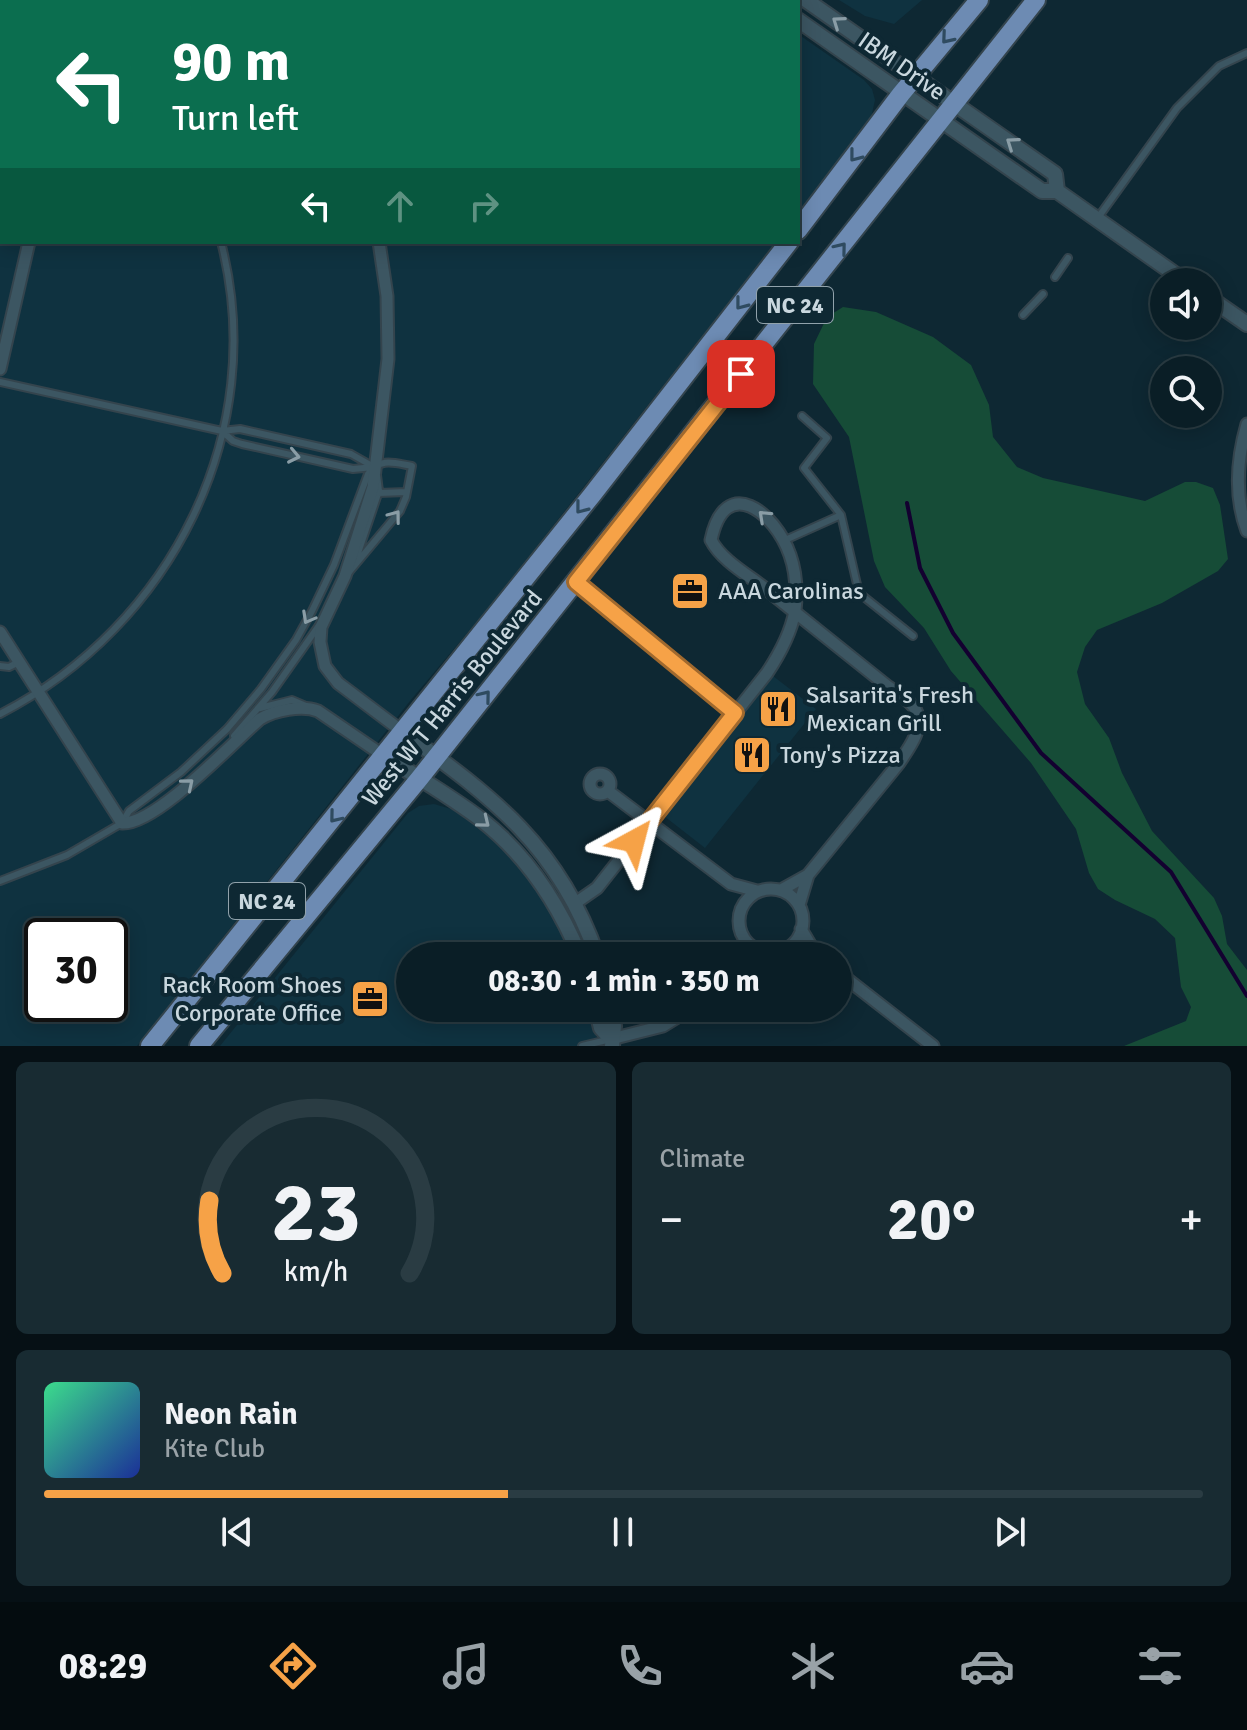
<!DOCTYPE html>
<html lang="en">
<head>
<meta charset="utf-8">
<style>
	:root { --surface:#0a1e26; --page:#182b32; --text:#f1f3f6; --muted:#99a2a7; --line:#2a3c43; --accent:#f6a247 }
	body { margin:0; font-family:Signika,sans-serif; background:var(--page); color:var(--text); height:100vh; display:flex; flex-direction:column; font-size:30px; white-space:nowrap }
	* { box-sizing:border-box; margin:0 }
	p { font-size:26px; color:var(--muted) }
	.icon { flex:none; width:44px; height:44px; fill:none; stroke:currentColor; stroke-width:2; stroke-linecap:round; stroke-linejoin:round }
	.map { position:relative; height:1046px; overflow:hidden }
	.details { display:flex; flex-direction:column; gap:16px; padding:16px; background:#061015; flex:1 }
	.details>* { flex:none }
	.guide { position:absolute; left:0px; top:0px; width:800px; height:244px; box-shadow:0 4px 20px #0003,0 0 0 2px var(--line); background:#0b6e4f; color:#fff; overflow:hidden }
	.controls { position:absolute; left:1150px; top:268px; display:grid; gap:16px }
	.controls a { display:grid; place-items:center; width:72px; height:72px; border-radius:50%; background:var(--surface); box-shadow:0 4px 20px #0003,0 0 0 2px var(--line); font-size:40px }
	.speed { position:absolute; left:24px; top:918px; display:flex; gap:16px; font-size:40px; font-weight:700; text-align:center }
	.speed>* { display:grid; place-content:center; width:104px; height:104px; border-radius:50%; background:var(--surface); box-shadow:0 4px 20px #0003,0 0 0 2px var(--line); line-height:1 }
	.speed .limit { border:4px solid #111; border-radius:12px; background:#fff; color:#111 }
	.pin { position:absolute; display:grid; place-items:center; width:68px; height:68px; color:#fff; margin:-34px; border-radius:16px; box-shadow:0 4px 12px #0006 }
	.me { position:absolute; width:88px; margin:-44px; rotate:38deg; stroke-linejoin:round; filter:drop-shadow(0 0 6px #0008) }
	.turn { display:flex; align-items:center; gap:28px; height:168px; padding:0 40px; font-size:36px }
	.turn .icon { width:104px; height:104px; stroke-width:2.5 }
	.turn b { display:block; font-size:56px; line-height:68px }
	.lanes { display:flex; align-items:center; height:76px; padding:0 40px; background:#0003; justify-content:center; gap:40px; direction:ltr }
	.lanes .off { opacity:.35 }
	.big { font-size:60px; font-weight:700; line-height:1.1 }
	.details .tile { flex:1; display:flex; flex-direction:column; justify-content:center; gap:12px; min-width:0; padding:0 28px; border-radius:12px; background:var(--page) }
	.details .dial { align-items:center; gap:0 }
	.dial svg { height:208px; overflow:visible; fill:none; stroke:var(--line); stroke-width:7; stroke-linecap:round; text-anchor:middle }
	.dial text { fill:var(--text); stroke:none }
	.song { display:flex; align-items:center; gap:24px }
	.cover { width:96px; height:96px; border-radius:12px; background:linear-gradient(135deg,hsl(150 70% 55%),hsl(230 70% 35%)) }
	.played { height:8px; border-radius:4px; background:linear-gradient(90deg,var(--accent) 40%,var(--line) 40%) }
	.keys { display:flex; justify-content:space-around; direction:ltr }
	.heat { display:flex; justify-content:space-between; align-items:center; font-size:44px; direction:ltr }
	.details .tiles { flex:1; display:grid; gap:16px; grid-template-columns:1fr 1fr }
	.tile:last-child { grid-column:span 2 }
	.trip { position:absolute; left:396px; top:942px; width:456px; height:80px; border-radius:40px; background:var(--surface); box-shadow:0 4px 20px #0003,0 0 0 2px var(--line); font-weight:700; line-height:80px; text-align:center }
	.tab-bar { display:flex; height:128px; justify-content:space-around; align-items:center; background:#040c0f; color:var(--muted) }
	.tab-bar .icon { width:56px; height:56px }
	.tab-bar .current { color:var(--accent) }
	.tab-bar b { font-size:36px; color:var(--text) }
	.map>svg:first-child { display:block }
</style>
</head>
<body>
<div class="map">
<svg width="1247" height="1046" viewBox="0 0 1247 1046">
	<rect width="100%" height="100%" fill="#0e2833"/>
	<path fill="#0f3240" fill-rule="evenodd" d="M0 0 754 2H2V242H776L490 606 410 701 137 1046H0ZM42 936H110V1004H42Z
		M839 0H922L894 24 865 16Z
		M798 34 864 80 872 89 875 100 871 118 798 213Z
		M773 676 816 709 705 848 664 816Z
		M434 804 451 809 481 828 510 855 546 903 573 956H410V1008H589L599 1046H220L408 813 419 806Z"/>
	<path fill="#164c37" d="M843 307 876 312 933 337 971 365 989 405 993 437 1017 467 1043 478 1145 501 1185 482H1196L1213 488 1220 505 1228 559 1218 571 1162 603 1097 630 1085 647 1077 672 1085 704 1109 738 1122 773 1152 831 1214 898 1222 916 1227 944 1247 970V1046H1124L1186 1021 1191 1007 1181 987 1175 938 1155 919 1115 900 1098 889 1089 873 1076 829 1031 763 951 671 924 628 885 587 874 561 849 437 813 384 814 344 827 317Z"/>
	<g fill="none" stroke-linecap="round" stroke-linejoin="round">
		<path stroke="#130030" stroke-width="4" d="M907 503 920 568 953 633 1041 753 1171 872 1247 996"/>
		<g stroke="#34444d" stroke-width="10">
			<path id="service" d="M55 0 58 2
				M275 0 277 2
				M0 97H2
				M1097 219 1177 108 1219 66 1247 53
				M1055 277 1068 258
				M1023 315 1043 294
				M0 382 222 431 240 429 351 454 374 467 353 469 242 444 233 441 222 431
				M378 493 407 492
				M841 515 859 593 913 636
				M783 541 841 515 804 468 827 438 802 416
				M357 556 379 491 377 475
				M578 585 735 713
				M0 666 9 667 19 662
				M260 708 292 700 306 706
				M0 714C171 626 270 432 221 242
				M234 736 272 692 320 624
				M0 881 67 855 122 823 129 811 181 772 227 729 261 689 296 640 312 611 334 565 368 474C381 457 394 463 412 466L406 497 400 511 349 572
				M582 1046 611 1039"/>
		</g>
		<g stroke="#34444d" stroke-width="15">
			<path id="minor" d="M379 242 387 296 388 359 373 487 345 576 321 627 320 642 325 666 338 683 403 732
				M0 369 29 242
				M1247 424C1237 459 1234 496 1247 531
				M0 632 122 823C156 825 233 742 260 719 275 710 302 705 318 711L384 756
				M590 784a10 10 0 1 1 20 0a10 10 0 1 1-20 0Z
				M608 791 731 884 757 891
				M739 921a32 32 0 1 1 64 0a32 32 0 1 1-64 0Z
				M574 904 597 888 767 673C779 655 791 632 795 611 797 593 796 572 790 555 775 512 725 473 711 540 721 560 748 575 766 589 806 621 846 653 886 685 895 692 914 702 917 713 923 731 908 749 899 763L808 875 781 890
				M799 905 808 875
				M801 929 817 956
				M739 956 745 940
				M838 972 933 1046
				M611 1039 663 1026 692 1008"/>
		</g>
		<g stroke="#34444d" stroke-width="18">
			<path id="tertiary" d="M768 0 771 2
				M806 0 1055 174 1057 191
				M798 20 1042 191H1057L1186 282
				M1208 297 1247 324
				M403 732C493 798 559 846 597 956
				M384 756C417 777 452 797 483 821 527 856 559 905 580 956
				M596 1008 601 1028 611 1039
				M610 1008 614 1026 612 1046"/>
		</g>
		<g stroke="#34444d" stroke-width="22">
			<path id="primary" d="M798 230 901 94 979 0
				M150 1046 592 495 789 242
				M199 1046 419 779 1036 0"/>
		</g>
		<use href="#service" stroke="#3c5662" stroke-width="6"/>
		<use href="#minor" stroke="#3c5662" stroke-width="11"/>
		<use href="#tertiary" stroke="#3c5662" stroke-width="14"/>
		<use href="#primary" stroke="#6d8bb3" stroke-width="18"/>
	</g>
	<defs><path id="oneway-chevron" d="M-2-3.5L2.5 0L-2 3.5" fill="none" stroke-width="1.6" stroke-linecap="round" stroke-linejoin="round" transform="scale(2)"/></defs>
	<g stroke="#8a9da6">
		<use href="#oneway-chevron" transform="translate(838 22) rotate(-145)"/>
		<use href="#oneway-chevron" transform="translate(1012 143) rotate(-145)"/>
		<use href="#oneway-chevron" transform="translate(294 456) rotate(12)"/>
		<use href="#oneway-chevron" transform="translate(395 516) rotate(-53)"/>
		<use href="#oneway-chevron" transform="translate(764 516) rotate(-137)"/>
		<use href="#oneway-chevron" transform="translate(308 618) rotate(119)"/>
		<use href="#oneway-chevron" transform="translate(188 784) rotate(-40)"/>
		<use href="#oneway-chevron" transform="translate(484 822) rotate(39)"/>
	</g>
	<g stroke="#2f4b60">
		<use href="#oneway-chevron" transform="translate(947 38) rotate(130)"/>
		<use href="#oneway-chevron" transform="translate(855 156) rotate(128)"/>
		<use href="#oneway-chevron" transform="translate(841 248) rotate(-51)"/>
		<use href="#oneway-chevron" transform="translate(741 304) rotate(128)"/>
		<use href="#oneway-chevron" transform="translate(581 508) rotate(128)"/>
		<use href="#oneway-chevron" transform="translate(485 696) rotate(-51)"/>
		<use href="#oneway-chevron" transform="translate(335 817) rotate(129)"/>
	</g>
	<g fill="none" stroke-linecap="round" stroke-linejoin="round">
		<g stroke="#a0692e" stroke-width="20">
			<path id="route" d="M634 841 735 713 576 582 741 374"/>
		</g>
		<use href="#route" stroke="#f6a247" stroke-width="14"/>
	</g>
	<defs>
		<g id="office-square" transform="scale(2)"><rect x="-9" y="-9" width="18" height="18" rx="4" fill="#f6a247" stroke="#0e2833"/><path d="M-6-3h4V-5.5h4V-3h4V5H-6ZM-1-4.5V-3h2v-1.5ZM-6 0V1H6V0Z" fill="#111"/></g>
		<g id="restaurant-square" transform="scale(2)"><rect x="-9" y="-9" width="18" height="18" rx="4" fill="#f6a247" stroke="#0e2833"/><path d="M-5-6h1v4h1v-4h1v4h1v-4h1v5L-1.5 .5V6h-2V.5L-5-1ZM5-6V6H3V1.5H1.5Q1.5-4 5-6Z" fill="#111"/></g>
	</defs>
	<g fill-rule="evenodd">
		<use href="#office-square" x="690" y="591"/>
		<use href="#restaurant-square" x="778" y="709"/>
		<use href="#restaurant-square" x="752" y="755"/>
		<use href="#office-square" x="370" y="999"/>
	</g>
	<g text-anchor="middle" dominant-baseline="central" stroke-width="8" stroke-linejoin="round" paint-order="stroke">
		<g fill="#0e2833" stroke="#91a2ab" stroke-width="2">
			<rect x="757" y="287" width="76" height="36" rx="6"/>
			<rect x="229" y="883" width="76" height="36" rx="6"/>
		</g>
		<g font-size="22" font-weight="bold" fill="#c9d7de">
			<text x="795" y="305">NC 24</text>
			<text x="267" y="901">NC 24</text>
		</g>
		<g font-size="24" fill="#c9d7de" stroke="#0e2833">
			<text transform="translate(902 66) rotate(35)">IBM Drive</text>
			<text transform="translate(452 698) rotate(-51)">West W T Harris Boulevard</text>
		</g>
		<g font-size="24" fill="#c9d7de" stroke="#0e2833" text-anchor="start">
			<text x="718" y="591">AAA Carolinas</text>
			<text x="806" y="695">Salsarita's Fresh<tspan x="806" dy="28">Mexican Grill</tspan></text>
			<text x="780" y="755">Tony's Pizza</text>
			<text x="342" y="985" text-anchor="end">Rack Room Shoes<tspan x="342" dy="28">Corporate Office</tspan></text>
		</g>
	</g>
</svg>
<div class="controls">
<a><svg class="icon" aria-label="sound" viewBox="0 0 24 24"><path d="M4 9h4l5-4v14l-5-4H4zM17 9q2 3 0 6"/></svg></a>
<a><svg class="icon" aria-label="search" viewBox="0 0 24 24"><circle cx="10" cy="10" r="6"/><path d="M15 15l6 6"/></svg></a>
</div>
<div class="speed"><div class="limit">30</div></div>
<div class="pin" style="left:741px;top:374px;background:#d93025"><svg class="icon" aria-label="arrive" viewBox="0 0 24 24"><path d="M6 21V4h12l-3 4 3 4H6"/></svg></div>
<svg class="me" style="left:634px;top:841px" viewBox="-20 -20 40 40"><path d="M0-17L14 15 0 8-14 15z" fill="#f6a247" stroke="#fff" stroke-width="4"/></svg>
<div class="trip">08:30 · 1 min · 350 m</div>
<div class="guide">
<div class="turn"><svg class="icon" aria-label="left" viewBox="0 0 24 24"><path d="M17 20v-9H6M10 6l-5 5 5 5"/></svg><div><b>90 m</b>Turn left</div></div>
<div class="lanes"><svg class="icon" aria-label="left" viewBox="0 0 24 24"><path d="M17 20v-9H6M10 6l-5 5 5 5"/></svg><svg class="icon off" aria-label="ahead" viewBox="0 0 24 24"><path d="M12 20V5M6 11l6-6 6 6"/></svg><svg class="icon off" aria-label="right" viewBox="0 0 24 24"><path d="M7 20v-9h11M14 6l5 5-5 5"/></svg></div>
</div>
</div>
<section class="details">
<div class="tiles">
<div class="tile dial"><svg viewBox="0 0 100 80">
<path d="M14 69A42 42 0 1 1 86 69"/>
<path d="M14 69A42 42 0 0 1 9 41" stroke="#f6a247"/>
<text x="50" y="56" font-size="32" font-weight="700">23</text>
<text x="50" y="72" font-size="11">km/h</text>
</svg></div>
<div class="tile"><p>Climate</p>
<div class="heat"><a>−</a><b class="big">20°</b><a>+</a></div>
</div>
<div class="tile">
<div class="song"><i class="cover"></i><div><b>Neon Rain</b><p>Kite Club</p></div></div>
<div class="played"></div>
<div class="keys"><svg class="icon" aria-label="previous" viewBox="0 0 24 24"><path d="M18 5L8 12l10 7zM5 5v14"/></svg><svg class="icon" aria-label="pause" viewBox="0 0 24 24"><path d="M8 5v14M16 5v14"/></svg><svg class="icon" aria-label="next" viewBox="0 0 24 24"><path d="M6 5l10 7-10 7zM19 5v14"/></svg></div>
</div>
</div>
</section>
<nav class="tab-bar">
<b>08:29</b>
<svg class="icon current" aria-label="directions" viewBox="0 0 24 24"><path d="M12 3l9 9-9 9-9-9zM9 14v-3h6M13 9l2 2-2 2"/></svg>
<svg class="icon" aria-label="music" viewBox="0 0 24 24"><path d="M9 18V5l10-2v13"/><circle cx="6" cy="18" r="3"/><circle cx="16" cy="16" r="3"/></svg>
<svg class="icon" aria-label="phone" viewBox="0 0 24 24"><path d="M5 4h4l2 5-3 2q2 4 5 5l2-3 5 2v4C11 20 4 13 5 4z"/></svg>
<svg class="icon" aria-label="climate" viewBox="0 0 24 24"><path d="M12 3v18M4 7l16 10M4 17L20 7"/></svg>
<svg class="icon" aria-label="car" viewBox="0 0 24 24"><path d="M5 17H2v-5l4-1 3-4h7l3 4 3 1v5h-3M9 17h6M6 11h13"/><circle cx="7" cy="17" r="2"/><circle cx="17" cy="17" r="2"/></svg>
<svg class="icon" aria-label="filters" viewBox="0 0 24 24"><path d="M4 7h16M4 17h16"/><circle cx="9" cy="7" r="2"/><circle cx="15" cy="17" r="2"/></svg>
</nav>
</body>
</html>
